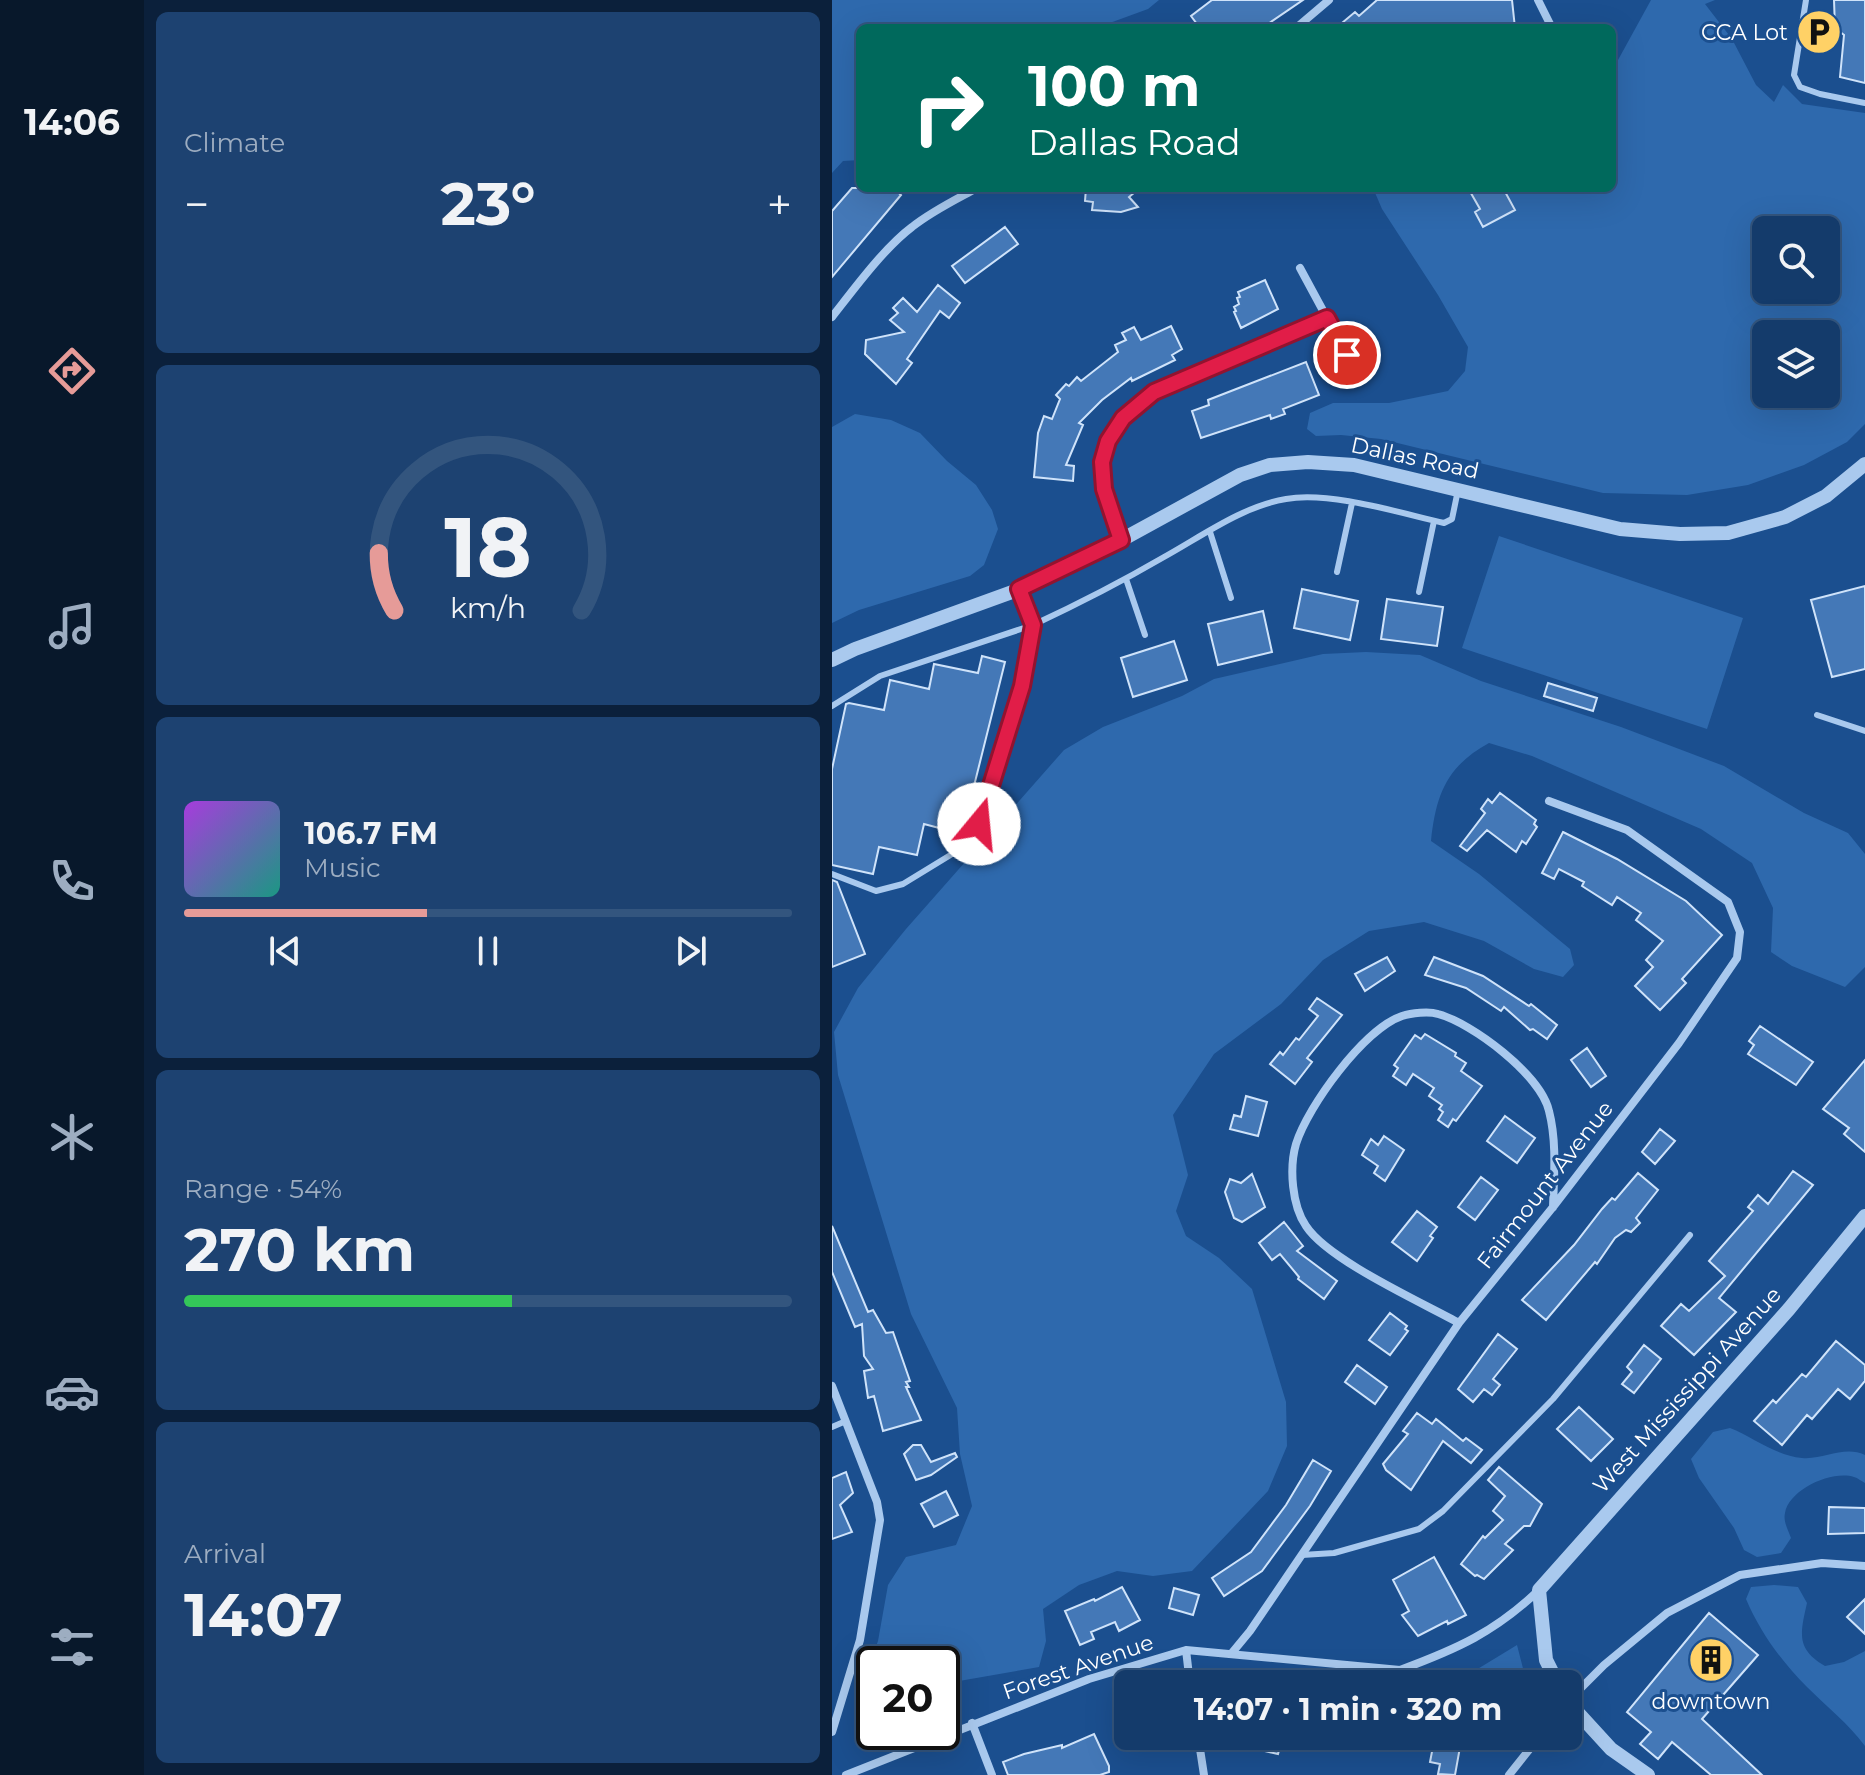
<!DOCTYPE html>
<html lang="en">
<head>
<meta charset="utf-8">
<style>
	:root { --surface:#143b6b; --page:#1d4271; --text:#f1f3f6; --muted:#9dadc1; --line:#33557e; --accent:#e69b98 }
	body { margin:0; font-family:Montserrat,sans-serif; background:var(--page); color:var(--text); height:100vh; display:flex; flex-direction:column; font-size:30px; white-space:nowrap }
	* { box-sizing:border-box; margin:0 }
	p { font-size:26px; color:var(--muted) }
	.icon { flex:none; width:44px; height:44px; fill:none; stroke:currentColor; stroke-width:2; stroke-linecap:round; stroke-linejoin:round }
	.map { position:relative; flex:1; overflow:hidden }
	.sheet { display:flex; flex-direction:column; gap:12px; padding:12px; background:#0b203b; width:688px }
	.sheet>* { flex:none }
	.top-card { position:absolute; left:24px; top:24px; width:760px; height:168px; border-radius:12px; box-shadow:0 8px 32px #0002,0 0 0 2px var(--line); background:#00695c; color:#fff; overflow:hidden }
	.buttons { position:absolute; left:920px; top:216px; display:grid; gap:16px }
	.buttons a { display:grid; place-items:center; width:88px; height:88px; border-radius:12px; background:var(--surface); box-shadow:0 8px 32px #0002,0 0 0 2px var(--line); font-size:40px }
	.speed { position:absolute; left:24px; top:1646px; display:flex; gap:16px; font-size:40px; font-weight:700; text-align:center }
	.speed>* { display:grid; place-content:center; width:104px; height:104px; border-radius:50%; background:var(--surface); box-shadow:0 8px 32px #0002,0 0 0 2px var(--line); line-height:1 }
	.speed .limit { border:4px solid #111; border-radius:12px; background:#fff; color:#111 }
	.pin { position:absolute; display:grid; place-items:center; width:68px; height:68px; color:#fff; margin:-34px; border:4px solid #fff; border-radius:50%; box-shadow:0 2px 8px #0007 }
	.me { position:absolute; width:88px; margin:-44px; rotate:17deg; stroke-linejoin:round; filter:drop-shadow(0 0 6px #0008) }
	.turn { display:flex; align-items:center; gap:28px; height:168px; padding:0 40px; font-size:36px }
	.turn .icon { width:104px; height:104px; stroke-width:2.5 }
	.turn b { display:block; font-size:56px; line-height:68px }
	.big { font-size:60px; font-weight:700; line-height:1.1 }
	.sheet .card { flex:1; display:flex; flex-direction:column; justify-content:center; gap:12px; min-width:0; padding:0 28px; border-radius:12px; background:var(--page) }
	.sheet .dial { align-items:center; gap:0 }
	.dial svg { height:208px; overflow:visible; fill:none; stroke:var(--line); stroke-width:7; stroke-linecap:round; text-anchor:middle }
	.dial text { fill:var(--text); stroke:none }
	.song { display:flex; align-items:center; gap:24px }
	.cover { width:96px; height:96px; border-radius:12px; background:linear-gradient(135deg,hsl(280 70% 55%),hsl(170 70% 35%)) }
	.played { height:8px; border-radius:4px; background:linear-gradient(90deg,var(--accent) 40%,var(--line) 40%) }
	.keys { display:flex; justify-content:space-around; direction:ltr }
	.heat { display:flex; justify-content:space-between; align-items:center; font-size:44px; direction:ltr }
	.charge { height:12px; border-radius:6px; background:linear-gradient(90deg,#34c759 54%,var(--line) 0) }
	.trip { position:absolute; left:282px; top:1670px; width:468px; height:80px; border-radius:12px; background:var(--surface); box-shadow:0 8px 32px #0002,0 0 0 2px var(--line); font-weight:700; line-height:80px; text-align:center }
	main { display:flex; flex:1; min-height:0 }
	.tab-bar { display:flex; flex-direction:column; width:144px; justify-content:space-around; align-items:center; background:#08182b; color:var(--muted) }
	.tab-bar .icon { width:56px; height:56px }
	.tab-bar .selected { color:var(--accent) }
	.tab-bar b { font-size:36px; color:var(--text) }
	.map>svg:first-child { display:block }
</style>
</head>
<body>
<main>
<nav class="tab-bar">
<b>14:06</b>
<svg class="icon selected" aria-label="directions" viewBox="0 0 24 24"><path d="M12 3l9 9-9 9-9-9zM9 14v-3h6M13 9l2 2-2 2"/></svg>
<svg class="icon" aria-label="music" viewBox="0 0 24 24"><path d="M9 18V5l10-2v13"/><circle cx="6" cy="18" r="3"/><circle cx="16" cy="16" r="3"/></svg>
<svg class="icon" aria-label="phone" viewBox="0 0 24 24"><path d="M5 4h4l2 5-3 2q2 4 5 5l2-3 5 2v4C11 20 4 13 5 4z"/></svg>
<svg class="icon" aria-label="climate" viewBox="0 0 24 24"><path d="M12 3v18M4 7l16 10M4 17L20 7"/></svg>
<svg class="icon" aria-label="car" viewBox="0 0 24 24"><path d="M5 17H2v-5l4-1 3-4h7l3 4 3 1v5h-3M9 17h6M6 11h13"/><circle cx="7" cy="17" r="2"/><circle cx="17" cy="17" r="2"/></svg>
<svg class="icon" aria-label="filters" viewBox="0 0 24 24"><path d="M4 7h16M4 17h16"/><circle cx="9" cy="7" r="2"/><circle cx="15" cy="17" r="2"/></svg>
</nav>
<section class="sheet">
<div class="card"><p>Climate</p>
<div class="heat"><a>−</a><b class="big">23°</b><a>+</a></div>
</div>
<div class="card dial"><svg viewBox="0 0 100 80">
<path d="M14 69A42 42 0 1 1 86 69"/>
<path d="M14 69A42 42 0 0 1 8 47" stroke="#e69b98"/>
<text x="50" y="56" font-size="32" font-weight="700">18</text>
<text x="50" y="72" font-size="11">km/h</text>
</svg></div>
<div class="card">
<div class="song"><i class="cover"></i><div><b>106.7 FM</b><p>Music</p></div></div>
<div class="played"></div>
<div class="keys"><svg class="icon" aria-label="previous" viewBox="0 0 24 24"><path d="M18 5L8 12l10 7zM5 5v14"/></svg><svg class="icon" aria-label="pause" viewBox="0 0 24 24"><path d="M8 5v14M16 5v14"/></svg><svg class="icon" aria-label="next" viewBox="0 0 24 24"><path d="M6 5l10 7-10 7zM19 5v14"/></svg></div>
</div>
<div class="card"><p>Range · 54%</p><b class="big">270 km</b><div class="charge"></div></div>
<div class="card"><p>Arrival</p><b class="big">14:07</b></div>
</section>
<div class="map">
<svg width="1033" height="1775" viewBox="0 0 1033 1775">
	<rect width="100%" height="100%" fill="#1b4f8f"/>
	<path fill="#2e69ad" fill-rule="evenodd" d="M0 0H327L316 9 264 28H28V160L11 161 0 173Z
		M819 0H883L873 4 900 39 924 85 942 102 951 85 970 104 1033 113V424L1015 442 972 465 916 485 855 495 771 493 549 439 509 435 484 436 475 429 478 413 501 403H557L616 391 633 371 636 347 606 295 550 209 541 188H780V66L786 60ZM934 230H994V290H934ZM934 334H994V394H934Z
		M23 414 59 420 88 433 115 461 144 485 160 510 166 529 152 565 138 576 27 610 0 623V427Z
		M667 536 911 618 875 729 630 648Z
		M534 652 588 655 649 681 789 727 892 766 972 813 1016 833 1033 854V967L1013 987 960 966 939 952 941 908 920 863 869 829 700 756 657 743C615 766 604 794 599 841L647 874 738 949 742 965 731 977 702 969 652 941 592 922 537 931 491 960 449 1004 382 1054 341 1115 356 1175 344 1211 354 1236 387 1258 420 1289 454 1402 455 1446 436 1491 360 1571 321 1576 285 1571 247 1585 211 1609 214 1641 207 1667 110 1684V1664H42V1690L30 1685 46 1641 56 1585 74 1557 124 1545 140 1506 128 1454 125 1408 79 1314 6 1075 2 1032 26 988 74 929 232 750 271 727 350 696 382 679 491 654Z
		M898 1428C921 1437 944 1456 970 1458 992 1460 1012 1445 1033 1455V1483C1029 1481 1026 1478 1022 1477 999 1470 957 1490 953 1513 951 1521 956 1530 959 1538L949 1553 925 1557 912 1550 902 1528 867 1478 859 1459 881 1432Z
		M942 1585 966 1587 975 1603C968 1634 964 1649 993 1666L1012 1662 1033 1651V1746C1016 1723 995 1707 975 1687 949 1661 928 1632 914 1599L919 1587Z
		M685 1645 695 1684 639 1673Z"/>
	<path fill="#4478b7" stroke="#cfe3fa" stroke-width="2" d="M380 0H471L430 28H368L359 16Z
		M545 0H680L683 28H504L523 12 527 16Z
		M1002 0H1033V83L1008 77 1012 35 1003 28Z
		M20 188H61L69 195 0 277V211Z
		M254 188H308L297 197 306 207 289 212 260 210 261 202 253 201Z
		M636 188H671L683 210 651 227 643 212 648 209Z
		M173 227 186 244 133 283 120 266Z
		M433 280 446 309 409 328 402 312 404 311 402 307 407 304 405 298 408 297 406 292Z
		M106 285 128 303 117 318 108 311 75 359 80 363 64 384 33 354 34 340 72 332 58 320 66 313 61 308 71 298 85 312Z
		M339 326 350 349 340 355 343 360 300 381 299 378 270 400 247 423 251 425 234 465 242 466 241 481 202 477 206 433 212 416 220 419 228 399 224 395 234 384 237 386 245 377 249 381 286 352 283 345 294 340 290 333 302 327 309 340Z
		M474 362 487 395 451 409 453 414 439 419 438 415 369 438 360 411 377 405 376 400Z
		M1033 586V669L1000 677 979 600Z
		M470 589 526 601 518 640 462 628Z
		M555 599 611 607 605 646 549 639Z
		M431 611 440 652 386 665 376 624Z
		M342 641 355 680 301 697 289 658Z
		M150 656 173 662 130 834 92 824 85 855 47 847 41 874 0 865V769L14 704 17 703 52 710 58 680 97 689 102 664 146 673Z
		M716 683 765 698 761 711 712 696Z
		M668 793 704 820 702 824 705 827 694 844 690 841 684 852 655 830 635 851 628 846 653 813 649 809 656 799 660 803Z
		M731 832 785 859 854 901 890 935 850 979 854 983 828 1010 803 986 821 967 814 960 831 941 804 920 809 913 785 897 780 905 750 886 752 882 727 869 722 879 710 873Z
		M0 880 5 882 33 954 0 967Z
		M555 957 563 971 533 991 523 974Z
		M602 957 651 976 697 1006 699 1004 725 1025 715 1039 701 1029 698 1030 672 1007 669 1011 634 988 593 975Z
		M485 998 510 1015 475 1058 480 1062 463 1084 438 1064 448 1052 451 1055 464 1038 467 1040 486 1016 477 1009Z
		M928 1026 981 1062 964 1085 916 1054 922 1045 917 1041Z
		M593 1034 624 1053 623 1056 634 1063 629 1071 650 1086 624 1121 621 1119 616 1127 606 1120 611 1112 607 1109 610 1105 597 1096 602 1088 581 1074 574 1085 561 1076 566 1068 562 1065 583 1035 589 1039Z
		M755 1048 774 1076 759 1087 739 1060Z
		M1033 1060V1152L1012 1134 1017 1128 991 1109Z
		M414 1096 435 1102 426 1136 398 1129 402 1115 409 1117Z
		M673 1116 703 1138 685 1163 655 1141Z
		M828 1129 843 1141 823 1164 810 1152Z
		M552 1136 572 1150 553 1181 542 1173 546 1166 530 1155 539 1139 546 1145Z
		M961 1171 981 1185 887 1298 904 1312 862 1355 829 1326 849 1304 857 1311 893 1276 877 1261 921 1211 916 1207 926 1195 936 1204Z
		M806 1173 826 1190 804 1218 808 1223 799 1232 794 1230 783 1238 765 1264 763 1262 714 1320 690 1300 742 1245 770 1209 780 1198 783 1200Z
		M420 1174 433 1207 410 1222 402 1218 393 1192 398 1179 409 1183Z
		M649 1177 666 1190 643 1220 626 1207Z
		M585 1211 605 1227 598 1236 601 1238 585 1261 560 1242Z
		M452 1222 471 1246 465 1251 505 1281 492 1299 466 1279 467 1277 448 1254 440 1260 427 1243Z
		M0 1226 36 1312 41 1310 54 1333 61 1332 78 1381 74 1382 77 1387H74L89 1420 51 1431 42 1396 36 1398 32 1371 41 1369 32 1356 30 1324 23 1327 0 1272Z
		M558 1313 575 1326 573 1329 576 1331 558 1355 537 1340Z
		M666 1334 685 1349 661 1379 668 1385 660 1395 652 1389 641 1402 626 1389Z
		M1004 1341 1033 1365V1381L1018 1399 1006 1389 980 1419 975 1415 950 1445 922 1421 941 1400 944 1403 970 1374 974 1377Z
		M812 1345 829 1359 802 1393 790 1384 800 1372 795 1367Z
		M525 1365 555 1387 543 1404 513 1382Z
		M747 1407 781 1439 759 1461 725 1429Z
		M585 1413 600 1424 604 1419 631 1441 634 1438 650 1450 639 1463 611 1441 579 1490 554 1470 551 1464 576 1434 571 1431Z
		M81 1445H89L99 1462 123 1453 125 1457 99 1475 84 1480 72 1454Z
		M481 1460 499 1471 478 1506 430 1571 392 1596 380 1578 419 1552 454 1505Z
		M667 1467 710 1504 698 1526H692L673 1544 681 1550 652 1579 645 1575 643 1576 629 1564 651 1536 653 1538 671 1520 661 1511 673 1496 656 1480Z
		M14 1472 21 1493 8 1505 20 1532 0 1539V1478Z
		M114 1491 126 1515 102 1527 89 1504Z
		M997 1507 1033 1508V1533L996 1534Z
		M602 1557 634 1615 616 1624 615 1621 586 1636 570 1615 577 1611 561 1580Z
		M290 1587 308 1620 287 1631 283 1622 259 1632 262 1639 248 1645 233 1611 262 1599 263 1601Z
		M342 1588 367 1595 361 1615 337 1608Z
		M1033 1599V1634L1015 1617Z
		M877 1613 926 1655 870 1719 930 1775H879L840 1742 826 1759 808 1744 819 1732 795 1712Z
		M262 1734 277 1766V1772L268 1775H176L171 1762 192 1754 230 1745V1748Z
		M417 1736H451L446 1754 433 1751Z
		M603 1736H630L623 1775 606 1774 608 1764 598 1762Z"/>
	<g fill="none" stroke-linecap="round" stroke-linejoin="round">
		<path stroke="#a9c9ee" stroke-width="6" d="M974 0 962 75 968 87 988 94 1033 103
			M378 532 399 598
			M505 572 520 503
			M294 579 313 635
			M187 589 201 625C246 604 289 582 332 557 370 536 411 506 454 499 498 491 568 513 612 523L620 519 626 490
			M587 592 602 521
			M0 706 48 676 201 625 190 686 147 824 125 851 71 884 44 891 0 874
			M985 715 1033 731
			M0 1427 14 1421
			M470 1555 502 1553 587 1529 611 1511 721 1399 858 1235"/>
		<path stroke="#a9c9ee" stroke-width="8" d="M706 0 720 28
			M464 28 497 0
			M468 268 515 355
			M0 317C22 289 52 248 80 227 100 211 123 200 145 188
			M289 540 272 489 270 462 276 441 291 418 322 392 495 318
			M627 1323C589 1302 496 1260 474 1226 460 1206 457 1168 464 1144 476 1106 532 1029 570 1016 579 1013 597 1011 606 1014 640 1023 709 1075 717 1111 725 1142 722 1175 721 1207
			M0 1386 45 1502 48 1520 28 1640 0 1732
			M354 1650 358 1684
			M399 1654 418 1631 627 1323 721 1207 847 1043 905 958 908 932 896 902 795 830 717 801
			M568 1670C625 1649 663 1632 707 1590
			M736 1701 772 1665 835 1613 908 1575 990 1563 1033 1566
			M140 1723 160 1775
			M366 1736 372 1775
			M14 1775 257 1679 354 1650 568 1670 642 1684
			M677 1775 708 1736"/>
		<path stroke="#a9c9ee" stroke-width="14" d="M0 660 23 649 194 587 260 556 408 475 438 465 476 462 522 465 788 529 848 534 896 533 953 517 994 496 1033 464
			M726 1684 714 1660 707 1590 957 1309 1033 1216
			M736 1702 779 1749 816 1775"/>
	</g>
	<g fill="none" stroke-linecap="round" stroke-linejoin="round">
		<g stroke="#92132f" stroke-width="20">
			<path id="route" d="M147 824 190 686 201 625 187 589 289 540 272 489 270 462 276 441 291 418 322 392 495 318 515 355"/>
		</g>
		<use href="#route" stroke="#e11d48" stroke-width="14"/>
	</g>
	<defs>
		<g id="parking-disc" transform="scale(2.3)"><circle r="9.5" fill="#ffd166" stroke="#1b4f8f"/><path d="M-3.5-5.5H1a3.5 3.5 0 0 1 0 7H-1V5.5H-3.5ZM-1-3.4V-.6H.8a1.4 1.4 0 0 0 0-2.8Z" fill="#111"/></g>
		<g id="building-disc" transform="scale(2.3)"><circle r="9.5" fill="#ffd166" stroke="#1b4f8f"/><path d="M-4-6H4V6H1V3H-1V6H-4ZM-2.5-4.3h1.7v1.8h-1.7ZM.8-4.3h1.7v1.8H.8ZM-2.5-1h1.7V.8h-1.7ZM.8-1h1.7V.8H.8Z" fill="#111"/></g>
	</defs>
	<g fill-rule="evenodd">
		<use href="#parking-disc" x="987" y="32"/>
		<use href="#building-disc" x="879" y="1660"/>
	</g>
	<g text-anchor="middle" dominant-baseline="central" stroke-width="6" stroke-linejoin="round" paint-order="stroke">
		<g font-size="22" fill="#fff" stroke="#1b4f8f" text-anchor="end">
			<text x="956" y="32">CCA Lot</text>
			<text x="879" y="1701" text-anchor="middle">downtown</text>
		</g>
		<g font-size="22" fill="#fff" stroke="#1b4f8f">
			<text transform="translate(583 458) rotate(12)">Dallas Road</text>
			<text transform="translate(713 1185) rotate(-52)">Fairmount Avenue</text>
			<text transform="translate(855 1390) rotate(-48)">West Mississippi Avenue</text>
			<text transform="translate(246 1667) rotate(-19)">Forest Avenue</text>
		</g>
	</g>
</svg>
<div class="buttons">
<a><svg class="icon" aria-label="search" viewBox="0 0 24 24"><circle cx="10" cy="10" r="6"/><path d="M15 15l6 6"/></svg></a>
<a><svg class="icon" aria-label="layers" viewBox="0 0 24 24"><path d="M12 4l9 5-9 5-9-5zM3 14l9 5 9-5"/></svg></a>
</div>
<div class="speed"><div class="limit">20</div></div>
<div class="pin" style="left:515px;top:355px;background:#d93025"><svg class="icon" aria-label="arrive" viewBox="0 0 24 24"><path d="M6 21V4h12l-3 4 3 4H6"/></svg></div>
<svg class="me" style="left:147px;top:824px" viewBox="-20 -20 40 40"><circle r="19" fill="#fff"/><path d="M0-13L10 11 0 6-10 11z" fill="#e11d48"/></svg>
<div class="trip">14:07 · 1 min · 320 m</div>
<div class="top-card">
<div class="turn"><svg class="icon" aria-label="right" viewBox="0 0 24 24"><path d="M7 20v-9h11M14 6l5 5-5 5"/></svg><div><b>100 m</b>Dallas Road</div></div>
</div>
</div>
</main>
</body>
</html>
